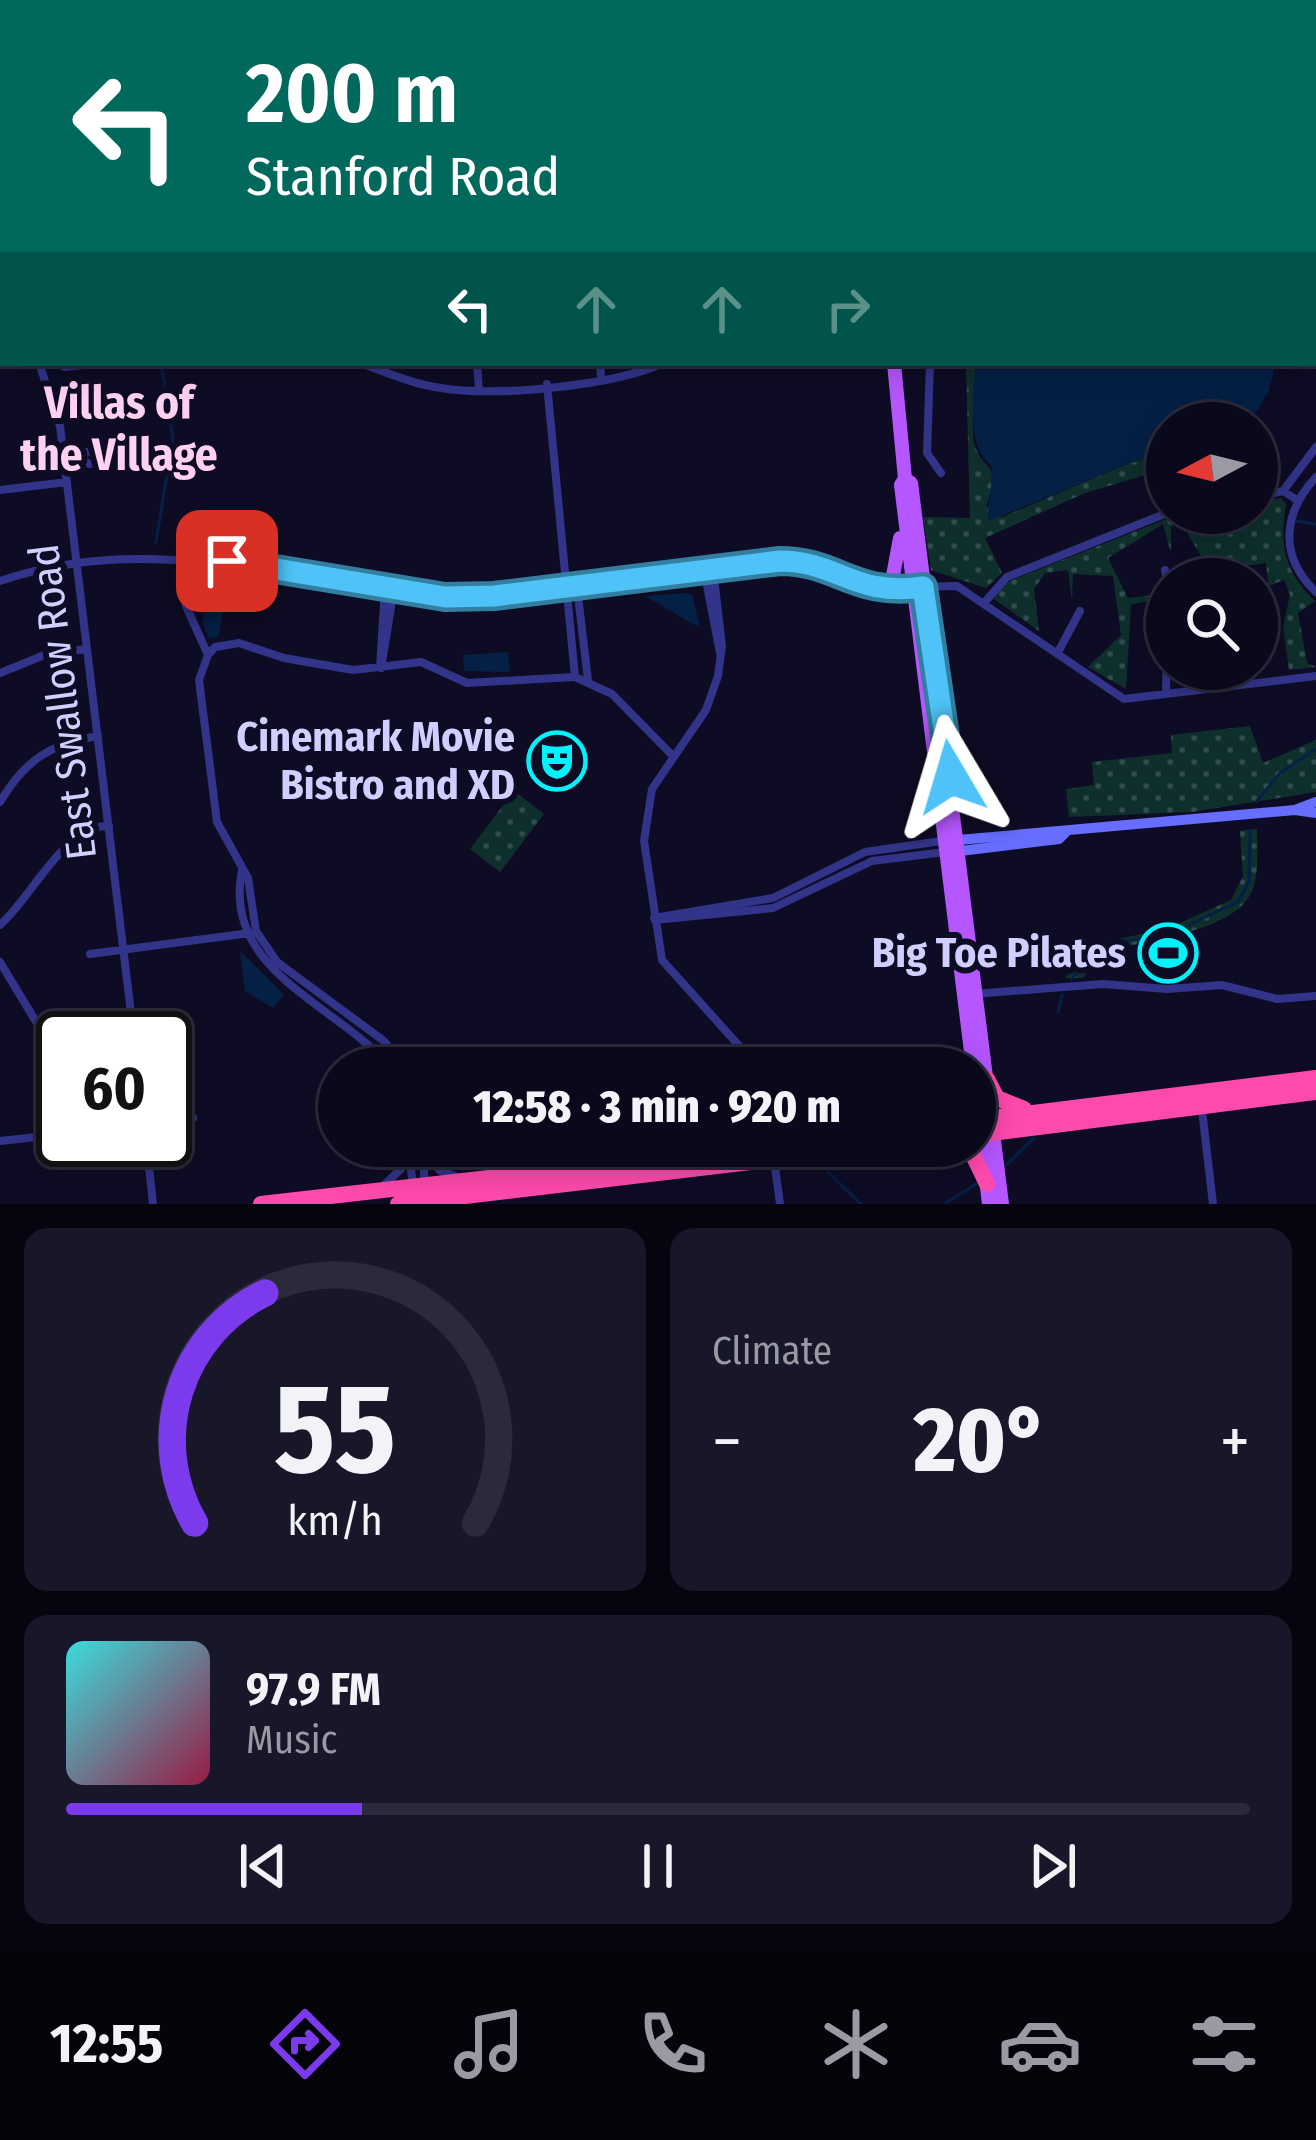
<!DOCTYPE html>
<html lang="en">
<head>
<meta charset="utf-8">
<style>
	:root { --surface:#0a091c; --page:#181729; --text:#f1f3f6; --muted:#999aa3; --line:#2a2a3b; --accent:#7c3aed }
	body { margin:0; font-family:"Fira Sans Condensed",sans-serif; background:var(--page); color:var(--text); height:100vh; display:flex; flex-direction:column; font-size:45px; white-space:nowrap }
	* { box-sizing:border-box; margin:0 }
	p { font-size:39px; color:var(--muted) }
	.icon { flex:none; width:66px; height:66px; fill:none; stroke:currentColor; stroke-width:2; stroke-linecap:round; stroke-linejoin:round }
	.map { position:relative; height:1204px; overflow:hidden }
	.drawer { display:flex; flex-direction:column; gap:24px; padding:24px; background:#06050f; flex:1 }
	.drawer>* { flex:none }
	.banner { position:absolute; left:0px; top:0px; width:1317px; height:366px; box-shadow:0 6px 30px #0003,0 0 0 3px var(--line); background:#00695c; color:#fff; overflow:hidden }
	.needle { width:78px; rotate:263deg }
	.buttons { position:absolute; left:1146px; top:402px; display:grid; gap:24px }
	.buttons a { display:grid; place-items:center; width:132px; height:132px; border-radius:50%; background:var(--surface); box-shadow:0 6px 30px #0003,0 0 0 3px var(--line); font-size:60px }
	.speed { position:absolute; left:36px; top:1011px; display:flex; gap:24px; font-size:60px; font-weight:700; text-align:center }
	.speed>* { display:grid; place-content:center; width:156px; height:156px; border-radius:50%; background:var(--surface); box-shadow:0 6px 30px #0003,0 0 0 3px var(--line); line-height:1 }
	.speed .limit { border:6px solid #111; border-radius:18px; background:#fff; color:#111 }
	.pin { position:absolute; display:grid; place-items:center; width:102px; height:102px; color:#fff; margin:-51px; border-radius:24px; box-shadow:0 6px 18px #0006 }
	.me { position:absolute; width:132px; margin:-66px; rotate:353deg; stroke-linejoin:round; filter:drop-shadow(0 0 9px #0008) }
	.turn { display:flex; align-items:center; gap:42px; height:252px; padding:0 48px; font-size:54px }
	.turn .icon { width:156px; height:156px; stroke-width:2.5 }
	.turn b { display:block; font-size:84px; line-height:102px }
	.lanes { display:flex; align-items:center; height:114px; padding:0 48px; background:#0003; justify-content:center; gap:60px; direction:ltr }
	.lanes .off { opacity:.35 }
	.big { font-size:90px; font-weight:800; line-height:1.1 }
	.drawer .widget { flex:1; display:flex; flex-direction:column; justify-content:center; gap:18px; min-width:0; padding:0 42px; border-radius:24px; background:var(--page) }
	.drawer .dial { align-items:center; gap:0 }
	.dial svg { height:312px; overflow:visible; fill:none; stroke:var(--line); stroke-width:7; stroke-linecap:round; text-anchor:middle }
	.dial text { fill:var(--text); stroke:none }
	.song { display:flex; align-items:center; gap:36px }
	.cover { width:144px; height:144px; border-radius:18px; background:linear-gradient(135deg,hsl(180 70% 55%),hsl(340 70% 35%)) }
	.played { height:12px; border-radius:6px; background:linear-gradient(90deg,var(--accent) 25%,var(--line) 25%) }
	.keys { display:flex; justify-content:space-around; direction:ltr }
	.heat { display:flex; justify-content:space-between; align-items:center; font-size:66px; direction:ltr }
	.drawer .tiles { flex:1; display:grid; gap:24px; grid-template-columns:1fr 1fr }
	.widget:last-child { grid-column:span 2 }
	.trip { position:absolute; left:318px; top:1047px; width:678px; height:120px; border-radius:60px; background:var(--surface); box-shadow:0 6px 30px #0003,0 0 0 3px var(--line); font-weight:800; line-height:120px; text-align:center }
	.tab-bar { display:flex; height:192px; justify-content:space-around; align-items:center; background:#04040b; color:var(--muted) }
	.tab-bar .icon { width:84px; height:84px }
	.tab-bar .current { color:var(--accent) }
	.tab-bar b { font-size:54px; color:var(--text) }
	.map>svg:first-child { display:block }
</style>
</head>
<body>
<div class="map">
<svg width="1316" height="1204" viewBox="0 0 1316 1204">
	<defs>
		<pattern id="grass-dots" width="8" height="8" patternUnits="userSpaceOnUse" patternTransform="scale(3)"><rect width="8" height="8" fill="#0e2f2c"/><path d="M2 2h.1M6 6h.1" fill="none" stroke="#304c4c" stroke-width="1.8" stroke-linecap="round"/></pattern>
	</defs>
	<rect width="100%" height="100%" fill="#0e0c25"/>
	<path fill="url(#grass-dots)" d="M966 363H976C975 378 971 431 974 443 983 474 1003 460 986 506L1002 517 1127 464 1167 453V508L1156 472 1085 493 985 538 1002 573 986 588 931 570 923 517 970 518Z
		M1281 498 1286 504C1279 545 1284 571 1315 601L1298 613 1307 663 1316 667 1289 670 1283 627 1290 595 1284 580 1260 589 1268 582 1266 563 1209 571V579H1202L1206 565 1181 522 1171 527V553L1163 524 1108 558 1128 598 1163 594V599L1131 604 1126 689 1088 667 1121 635 1113 576 1073 574 1072 599 1068 570 1045 573 1034 589 1039 631 994 599 1003 585 1017 578 1179 514 1257 513V502Z
		M1250 726 1263 763 1316 740V792L1192 812 1069 817 1066 789 1094 785 1092 762 1172 753 1171 735Z
		M514 791 544 814 500 872 470 849Z
		M1257 829C1257 849 1260 877 1250 895 1230 933 1137 942 1099 953L1083 978H1065L1091 945 1169 928 1231 900 1243 876 1240 831Z"/>
	<path fill="#042045" d="M1158 0H1316L1314 240V3Z
		M976 363H1276L1268 393 1249 423H1167V453L1127 464 989 521C985 501 995 485 991 465 965 446 974 393 976 363Z
		M206 577 227 585 219 636 209 639 203 623Z
		M692 594 700 628 645 596 686 593Z
		M508 652 510 672 464 671 463 655Z
		M240 951 284 995 273 1008 245 991Z"/>
	<g fill="none" stroke-linecap="round" stroke-linejoin="round">
		<path stroke="#042045" stroke-width="3" d="M202 3 203 0
			M1295 521 1316 524
			M156 542 173 438 161 363
			M1257 801 1281 772 1316 749
			M1072 979 1098 947 1171 933 1238 902 1249 882 1250 830
			M1058 1012 1062 995
			M1005 1166 1034 1138
			M828 1172 861 1204
			M944 1204 978 1183"/>
		<path stroke="#323489" stroke-width="8" d="M462 0 463 3
			M556 0 557 3
			M781 0V3
			M915 0 916 3
			M95 3 96 0
			M1038 3V0
			M0 219 3 217
			M0 302 3 307
			M0 325 3 323
			M39 363 60 426 134 1038
			M58 363 65 367 100 363
			M361 363C388 373 413 384 441 388 496 397 613 386 663 363
			M477 363 479 390
			M600 363 601 378
			M930 363 927 453 941 473
			M547 384 575 677
			M65 461 82 459 89 464 150 457 155 451 150 444 86 452 82 459
			M1316 477C1282 514 1279 557 1316 592
			M0 490 67 482
			M1283 491 1316 447
			M1257 497 1283 491 1297 500
			M182 558 186 606 208 655 199 680 217 822 248 878 256 931 277 962 384 1041 406 1068
			M713 569 722 646 718 676 706 710 652 789 644 841 662 960 759 1068
			M704 570 720 653
			M1165 570 1167 582
			M0 581C170 523 325 598 494 596L790 561 814 565 867 588 957 586 1124 699 1316 676
			M571 588 578 596 588 680
			M984 603 1007 577 1167 513
			M189 611 192 558
			M1057 654 1080 611
			M208 655 215 647 239 643 284 658 353 670 421 662 467 683 575 677 612 694 672 755
			M380 667 385 588
			M381 668 394 589
			M0 673 47 654 87 649
			M1166 694 1167 642
			M0 802C25 760 50 744 98 736
			M242 870C221 972 339 1005 391 1068
			M654 918 773 898 865 852 948 840
			M655 920 773 908 872 861 945 852
			M0 925C33 896 64 825 109 826
			M90 954 250 933
			M0 962 41 1030 61 1134
			M974 994 1103 984 1167 989 1222 985 1277 999 1316 996
			M1202 1110 1213 1204
			M165 1122 193 1118
			M146 1140 153 1204
			M0 1141 63 1134
			M408 1146 413 1186
			M422 1146 425 1185
			M426 1149 439 1170 457 1177
			M774 1159 780 1204
			M384 1185 401 1169 405 1147"/>
		<path stroke="#666dff" stroke-width="10" d="M1295 810 1316 802
			M958 840 1295 810 1316 813
			M952 852 1059 839 1065 833"/>
		<path stroke="#b556ff" stroke-width="14" d="M853 0 854 3
			M894 363 905 479 901 485 973 1068
			M905 479 911 483 1002 1204
			M873 589 892 581 900 538
			M975 1085 989 1204"/>
		<path stroke="#ff4aad" stroke-width="16" d="M987 1079 997 1098 1024 1109
			M975 1120 1316 1078
			M975 1135 1316 1092
			M933 1146 973 1155 987 1184
			M261 1204 769 1146
			M398 1204 884 1146"/>
	</g>
	<g fill="none" stroke-linecap="round" stroke-linejoin="round">
		<g stroke="#337fa1" stroke-width="30">
			<path id="route" d="M227 561 445 597 494 596 780 561C838 561 853 597 923 587L951 777"/>
		</g>
		<use href="#route" stroke="#4fc3f7" stroke-width="21"/>
	</g>
	<defs>
		<g id="theatre-ring" transform="scale(3)"><circle r="9.5" fill="#0e0c25" stroke="#00f2fa" stroke-width="1.5"/><path d="M-5-5.5Q0-4 5-5.5V0Q5 5 0 6Q-5 5-5 0ZM-3.3-2.5H-1v1.5H-3.3ZM1-2.5H3.3v1.5H1ZM-2.8 1Q0 5.5 2.8 1Z" fill="#00f2fa"/></g>
		<g id="stadium-ring" transform="scale(3)"><circle r="9.5" fill="#0e0c25" stroke="#00f2fa" stroke-width="1.5"/><path d="M0-5a6.5 5 0 1 0 0 10a6.5 5 0 1 0 0-10ZM-3.5-1.8h7v3.6h-7Z" fill="#00f2fa"/></g>
	</defs>
	<g fill-rule="evenodd">
		<use href="#theatre-ring" x="557" y="761"/>
		<use href="#stadium-ring" x="1168" y="953"/>
	</g>
	<g text-anchor="middle" dominant-baseline="central" stroke-width="12" stroke-linejoin="round" paint-order="stroke">
		<g font-size="42" fill="#d1cfff" stroke="#0e0c25">
			<text transform="translate(63 702) rotate(-97)">East Swallow Road</text>
		</g>
		<g font-size="42" font-weight="bold" fill="#d1cfff" stroke="#0e0c25" text-anchor="end">
			<text x="515" y="737">Cinemark Movie<tspan x="515" dy="48">Bistro and XD</tspan></text>
			<text x="1126" y="953">Big Toe Pilates</text>
		</g>
		<g font-size="45" font-weight="bold" fill="#ffd1f1" stroke="#0e0c25">
			<text x="119" y="403">Villas of<tspan x="119" dy="52">the Village</tspan></text>
		</g>
	</g>
</svg>
<div class="buttons">
<a><svg class="needle" viewBox="-14 -14 28 28"><path d="M0-13l5 13h-10z" fill="#e53935"/><path d="M0 13l5-13h-10z" fill="#999aa3"/></svg></a>
<a><svg class="icon" aria-label="search" viewBox="0 0 24 24"><circle cx="10" cy="10" r="6"/><path d="M15 15l6 6"/></svg></a>
</div>
<div class="speed"><div class="limit">60</div></div>
<div class="pin" style="left:227px;top:561px;background:#d93025"><svg class="icon" aria-label="arrive" viewBox="0 0 24 24"><path d="M6 21V4h12l-3 4 3 4H6"/></svg></div>
<svg class="me" style="left:951px;top:777px" viewBox="-20 -20 40 40"><path d="M0-17L14 15 0 8-14 15z" fill="#4fc3f7" stroke="#fff" stroke-width="4"/></svg>
<div class="trip">12:58 · 3 min · 920 m</div>
<div class="banner">
<div class="turn"><svg class="icon" aria-label="left" viewBox="0 0 24 24"><path d="M17 20v-9H6M10 6l-5 5 5 5"/></svg><div><b>200 m</b>Stanford Road</div></div>
<div class="lanes"><svg class="icon" aria-label="left" viewBox="0 0 24 24"><path d="M17 20v-9H6M10 6l-5 5 5 5"/></svg><svg class="icon off" aria-label="ahead" viewBox="0 0 24 24"><path d="M12 20V5M6 11l6-6 6 6"/></svg><svg class="icon off" aria-label="ahead" viewBox="0 0 24 24"><path d="M12 20V5M6 11l6-6 6 6"/></svg><svg class="icon off" aria-label="right" viewBox="0 0 24 24"><path d="M7 20v-9h11M14 6l5 5-5 5"/></svg></div>
</div>
</div>
<section class="drawer">
<div class="tiles">
<div class="widget dial"><svg viewBox="0 0 100 80">
<path d="M14 69A42 42 0 1 1 86 69"/>
<path d="M14 69A42 42 0 0 1 32 10" stroke="#7c3aed"/>
<text x="50" y="56" font-size="32" font-weight="700">55</text>
<text x="50" y="72" font-size="11">km/h</text>
</svg></div>
<div class="widget"><p>Climate</p>
<div class="heat"><a>−</a><b class="big">20°</b><a>+</a></div>
</div>
<div class="widget">
<div class="song"><i class="cover"></i><div><b>97.9 FM</b><p>Music</p></div></div>
<div class="played"></div>
<div class="keys"><svg class="icon" aria-label="previous" viewBox="0 0 24 24"><path d="M18 5L8 12l10 7zM5 5v14"/></svg><svg class="icon" aria-label="pause" viewBox="0 0 24 24"><path d="M8 5v14M16 5v14"/></svg><svg class="icon" aria-label="next" viewBox="0 0 24 24"><path d="M6 5l10 7-10 7zM19 5v14"/></svg></div>
</div>
</div>
</section>
<nav class="tab-bar">
<b>12:55</b>
<svg class="icon current" aria-label="directions" viewBox="0 0 24 24"><path d="M12 3l9 9-9 9-9-9zM9 14v-3h6M13 9l2 2-2 2"/></svg>
<svg class="icon" aria-label="music" viewBox="0 0 24 24"><path d="M9 18V5l10-2v13"/><circle cx="6" cy="18" r="3"/><circle cx="16" cy="16" r="3"/></svg>
<svg class="icon" aria-label="phone" viewBox="0 0 24 24"><path d="M5 4h4l2 5-3 2q2 4 5 5l2-3 5 2v4C11 20 4 13 5 4z"/></svg>
<svg class="icon" aria-label="climate" viewBox="0 0 24 24"><path d="M12 3v18M4 7l16 10M4 17L20 7"/></svg>
<svg class="icon" aria-label="car" viewBox="0 0 24 24"><path d="M5 17H2v-5l4-1 3-4h7l3 4 3 1v5h-3M9 17h6M6 11h13"/><circle cx="7" cy="17" r="2"/><circle cx="17" cy="17" r="2"/></svg>
<svg class="icon" aria-label="filters" viewBox="0 0 24 24"><path d="M4 7h16M4 17h16"/><circle cx="9" cy="7" r="2"/><circle cx="15" cy="17" r="2"/></svg>
</nav>
</body>
</html>
